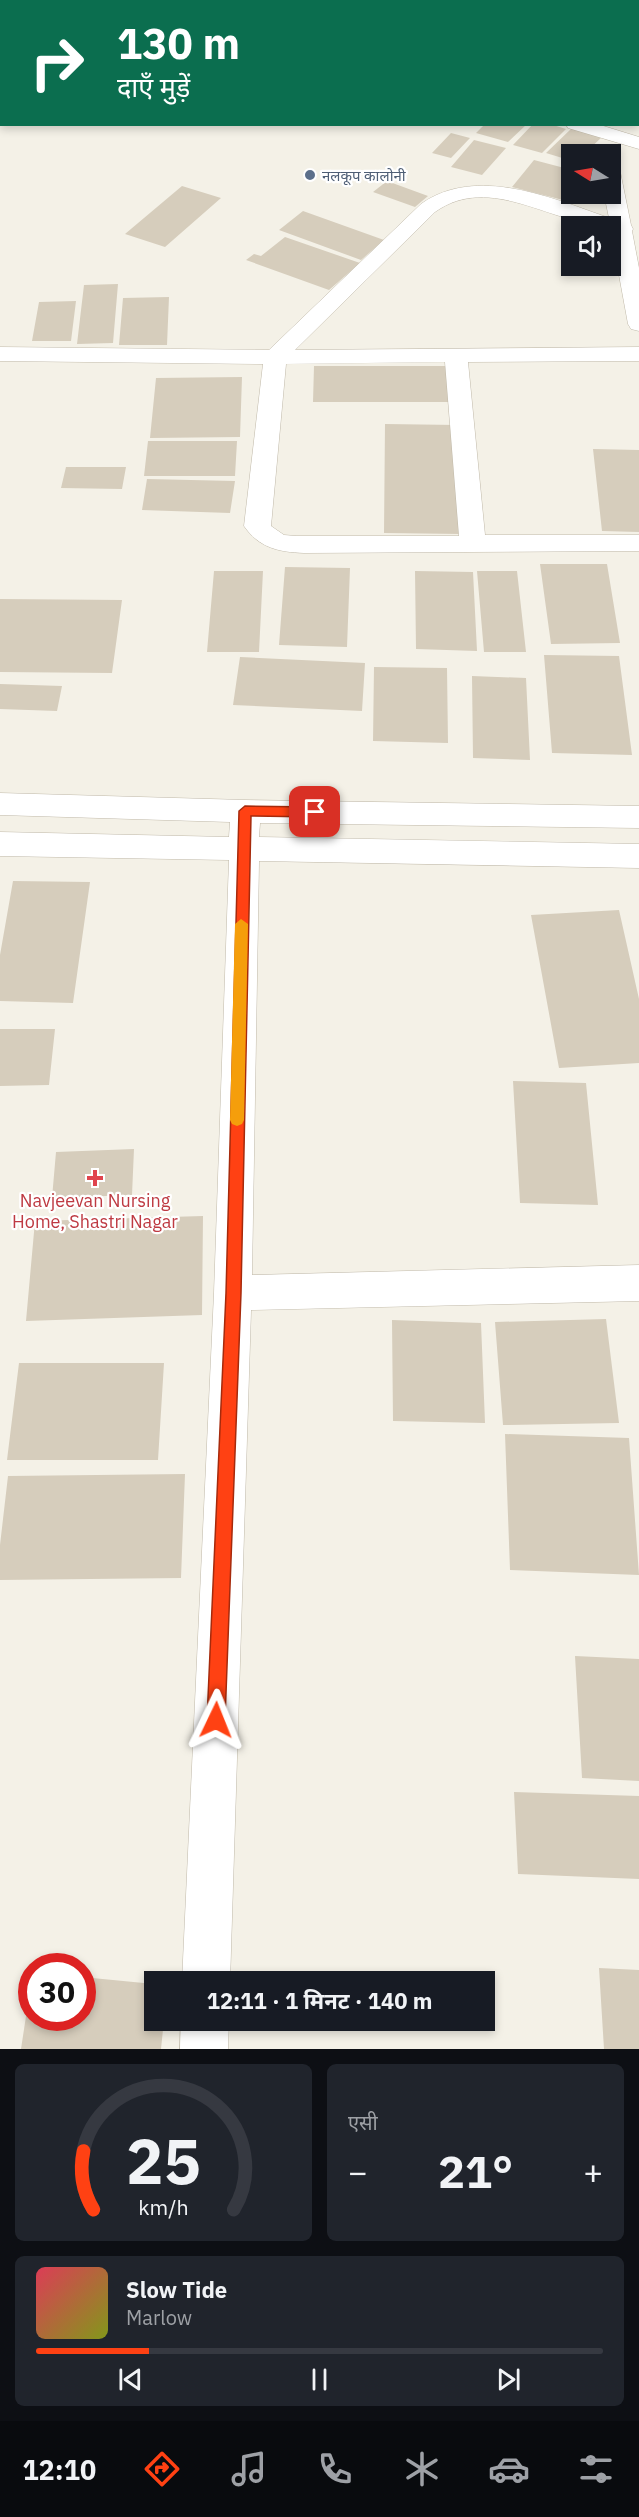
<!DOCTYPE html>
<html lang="hi">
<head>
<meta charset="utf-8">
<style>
	:root { --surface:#171b24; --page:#20242c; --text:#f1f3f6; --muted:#9ea1a6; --line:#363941; --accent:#ff4113 }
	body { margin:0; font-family:"IBM Plex Sans","Noto Sans Devanagari",sans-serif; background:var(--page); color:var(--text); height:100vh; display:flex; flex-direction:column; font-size:22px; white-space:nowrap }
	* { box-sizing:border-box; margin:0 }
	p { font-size:20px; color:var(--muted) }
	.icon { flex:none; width:33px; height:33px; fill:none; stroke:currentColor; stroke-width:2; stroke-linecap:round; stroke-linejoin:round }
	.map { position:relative; height:2049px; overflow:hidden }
	.panel { display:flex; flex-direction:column; gap:15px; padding:15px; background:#0d0f14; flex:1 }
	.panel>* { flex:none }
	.guide { position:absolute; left:0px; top:0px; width:639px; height:126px; box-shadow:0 3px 9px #0003; background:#0b6e4f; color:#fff; overflow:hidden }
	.needle { width:39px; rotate:281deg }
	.fabs { position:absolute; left:561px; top:144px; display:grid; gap:12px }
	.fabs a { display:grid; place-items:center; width:60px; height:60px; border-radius:0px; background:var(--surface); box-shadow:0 3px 9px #0003; font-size:30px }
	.speed { position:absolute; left:18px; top:1953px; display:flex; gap:12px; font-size:30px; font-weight:700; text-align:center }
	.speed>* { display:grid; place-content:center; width:78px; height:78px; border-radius:50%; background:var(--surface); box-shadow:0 3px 9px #0003; line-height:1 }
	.speed .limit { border:9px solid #d22; background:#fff; color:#111 }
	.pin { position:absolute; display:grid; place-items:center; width:51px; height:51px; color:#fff; margin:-26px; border-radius:12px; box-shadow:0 3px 9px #0006 }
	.me { position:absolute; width:66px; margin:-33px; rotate:2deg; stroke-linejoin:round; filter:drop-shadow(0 0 4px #0008) }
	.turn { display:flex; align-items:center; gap:21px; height:126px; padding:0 18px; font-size:27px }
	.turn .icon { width:78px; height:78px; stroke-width:2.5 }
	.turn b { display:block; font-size:42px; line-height:51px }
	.big { font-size:45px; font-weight:700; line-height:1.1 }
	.panel .tile { flex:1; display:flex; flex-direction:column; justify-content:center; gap:9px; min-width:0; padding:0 21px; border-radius:9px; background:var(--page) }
	.panel .dial { align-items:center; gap:0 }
	.dial svg { height:156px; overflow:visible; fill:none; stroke:var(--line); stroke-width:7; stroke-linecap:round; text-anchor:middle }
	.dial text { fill:var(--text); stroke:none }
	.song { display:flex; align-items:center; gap:18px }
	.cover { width:72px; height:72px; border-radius:9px; background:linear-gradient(135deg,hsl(350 70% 55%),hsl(70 70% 35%)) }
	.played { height:6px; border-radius:3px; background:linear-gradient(90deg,var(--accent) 20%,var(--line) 20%) }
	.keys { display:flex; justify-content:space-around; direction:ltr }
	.heat { display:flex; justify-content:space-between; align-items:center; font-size:33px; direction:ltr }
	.panel .tiles { flex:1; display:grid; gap:15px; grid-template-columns:1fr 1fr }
	.tile:last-child { grid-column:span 2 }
	.trip { position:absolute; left:144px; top:1971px; width:351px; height:60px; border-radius:0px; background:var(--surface); box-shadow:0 3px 9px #0003; font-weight:700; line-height:60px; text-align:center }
	.menu { display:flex; height:96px; justify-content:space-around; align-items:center; background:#090b0e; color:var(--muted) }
	.menu .icon { width:42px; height:42px }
	.menu .on { color:var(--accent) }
	.menu b { font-size:27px; color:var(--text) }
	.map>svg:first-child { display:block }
</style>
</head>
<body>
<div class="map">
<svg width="639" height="2049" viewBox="0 0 639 2049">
	<rect width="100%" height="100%" fill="#f4f1e7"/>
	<path fill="#d6cdbc" d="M485 124H527L508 142 476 133Z
		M533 124H550L566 129 542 153 513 145Z
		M572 128 602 137 584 154H572V161L546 153Z
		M451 133 470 138 451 158 432 153Z
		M474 140 506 148 482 175 451 167Z
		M534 160 572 170V190L563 200 512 187Z
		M387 181 428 196 415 207 373 192Z
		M182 186 221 198 165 247 125 234Z
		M303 211 384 240 361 260 279 230Z
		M285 237 360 263 329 290 246 260 254 254 261 256Z
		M118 284 113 343 77 344 84 285Z
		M169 297 167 345H119L123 298Z
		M76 301 71 341H32L39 302Z
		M314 366H453L456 402H313Z
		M242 377 240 437 150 438 156 378Z
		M385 424 457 425 461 534 384 533Z
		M148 441H237L235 476H144Z
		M593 449 639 450V532L602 531Z
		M66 467H126L122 489 61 488Z
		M147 479 235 481 230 513 142 510Z
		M540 564H607L620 643 551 644Z
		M285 567 350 568 347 647 279 645Z
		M214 571H263L259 652H207Z
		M415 571 473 572 477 651 416 649Z
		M477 571H517L526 652H484Z
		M0 599 122 600 112 673 0 672Z
		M544 655 619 656 632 755 552 753Z
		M240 657 365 663 362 711 233 705Z
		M374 667 447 668 448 743 373 741Z
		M472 676 526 678 530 760 473 758Z
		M0 684 62 686 57 711 0 709Z
		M13 881 90 882 73 1003 0 1001V955Z
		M619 910 639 999V1063L559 1068 531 915Z
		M0 1029H55L49 1085 0 1086Z
		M513 1081 586 1083 598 1205 520 1203Z
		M134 1149 132 1195 52 1198 56 1152Z
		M203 1216 202 1315 26 1321 35 1221Z
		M606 1319 619 1423 503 1425 495 1322Z
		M392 1320 481 1323 485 1423 393 1421Z
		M19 1363H164L158 1460H7Z
		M505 1434 629 1438 639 1575 510 1570Z
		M185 1474 181 1578 0 1580V1545L8 1476Z
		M575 1656 639 1659V1781L582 1778Z
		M514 1792 639 1796V1879L518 1874Z
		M599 1968 639 1970V2049H604Z
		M82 1977 154 1984V2020H164L161 2049H21L30 1990 32 2018H82Z"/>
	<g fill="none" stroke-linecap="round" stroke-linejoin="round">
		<g stroke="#c0b9a9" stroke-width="1">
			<path id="minor" d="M298 0H321L322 2H299Z
				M382 0H405L406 2H383Z
				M0 56H2V66H0Z
				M638 62 639 63V75L638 74Z
				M566 124H597L639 137V149L568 128Z
				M610 165 617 167 620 171 631 225 633 229 632 231 639 268V331L631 329 628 324 610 226C553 226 491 172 435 212L295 350 639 347V361L468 362 485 535H639V551L304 553C279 552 259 548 244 526L263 364 0 361V347L269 350 421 204C476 165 552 198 609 218L604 194H610ZM445 362 459 536H296L284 535 271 526 286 364Z
				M0 793 245 800 639 806V828L260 823 259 837 639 844V868L259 861 252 1275 639 1265V1301L251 1310 230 1982H182L214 1293 229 860 0 856V832L229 837 230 822 0 815Z
				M181 2020H229L228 2049H180Z"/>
		</g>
		<use href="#minor" fill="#fff" fill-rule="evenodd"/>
	</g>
	<path fill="#ff4113" stroke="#a62a0c" stroke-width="1.5" d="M245 806 315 807 321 812 315 817 251 816 241 1293 225 1720 223 1727 216 1729 210 1727 207 1720 226 1293 239 811Z"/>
	<path fill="#f59e0b" d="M241 919 248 924 244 1120 242 1124 237 1126 232 1124 230 1120 235 924Z"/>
	<circle fill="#5c6f8a" stroke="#fff" stroke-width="2" cx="310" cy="175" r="6"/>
	<path fill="#e0444e" stroke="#fff" stroke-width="2" d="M92 1169h6v6h6v6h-6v6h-6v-6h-6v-6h6z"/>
	<g text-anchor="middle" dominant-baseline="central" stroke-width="4.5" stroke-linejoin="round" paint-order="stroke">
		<g font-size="15" fill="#4e5e75" stroke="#fff" text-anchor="start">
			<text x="322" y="175">नलकूप कालोनी</text>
		</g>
		<g font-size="18" fill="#be3a42" stroke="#fff">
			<text x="95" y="1200">Navjeevan Nursing<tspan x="95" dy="21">Home, Shastri Nagar</tspan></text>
		</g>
	</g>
</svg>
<div class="fabs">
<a><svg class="needle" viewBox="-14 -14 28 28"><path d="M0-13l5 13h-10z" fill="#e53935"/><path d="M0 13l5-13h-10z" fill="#9ea1a6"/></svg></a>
<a><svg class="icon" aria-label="sound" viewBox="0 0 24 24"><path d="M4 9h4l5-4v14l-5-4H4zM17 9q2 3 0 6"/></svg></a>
</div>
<div class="speed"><div class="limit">30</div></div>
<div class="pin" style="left:315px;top:812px;background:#d93025"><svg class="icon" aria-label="arrive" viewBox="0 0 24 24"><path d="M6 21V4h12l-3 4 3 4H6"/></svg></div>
<svg class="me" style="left:216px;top:1720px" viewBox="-20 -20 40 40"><path d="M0-17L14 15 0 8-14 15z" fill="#ff4113" stroke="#fff" stroke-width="4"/></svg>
<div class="trip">12:11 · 1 मिनट · 140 m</div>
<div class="guide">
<div class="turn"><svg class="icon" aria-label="right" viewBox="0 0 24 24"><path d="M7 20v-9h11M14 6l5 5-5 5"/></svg><div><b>130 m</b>दाएँ मुड़ें</div></div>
</div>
</div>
<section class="panel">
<div class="tiles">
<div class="tile dial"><svg viewBox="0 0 100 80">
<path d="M14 69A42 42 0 1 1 86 69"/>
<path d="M14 69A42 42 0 0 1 9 39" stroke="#ff4113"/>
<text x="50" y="56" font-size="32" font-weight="700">25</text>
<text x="50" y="72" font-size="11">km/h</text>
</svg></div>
<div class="tile"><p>एसी</p>
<div class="heat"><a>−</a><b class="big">21°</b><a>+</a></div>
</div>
<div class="tile">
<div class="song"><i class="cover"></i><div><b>Slow Tide</b><p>Marlow</p></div></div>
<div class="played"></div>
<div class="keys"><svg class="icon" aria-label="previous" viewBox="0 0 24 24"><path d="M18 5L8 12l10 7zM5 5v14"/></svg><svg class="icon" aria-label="pause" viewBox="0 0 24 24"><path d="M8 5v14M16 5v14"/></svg><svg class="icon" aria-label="next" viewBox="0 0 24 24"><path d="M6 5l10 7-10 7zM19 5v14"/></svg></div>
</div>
</div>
</section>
<nav class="menu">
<b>12:10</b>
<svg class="icon on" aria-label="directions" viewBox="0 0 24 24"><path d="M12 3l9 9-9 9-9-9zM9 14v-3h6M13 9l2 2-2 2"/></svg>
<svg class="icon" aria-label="music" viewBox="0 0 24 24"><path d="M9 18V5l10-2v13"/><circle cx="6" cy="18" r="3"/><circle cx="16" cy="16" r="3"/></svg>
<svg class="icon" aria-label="phone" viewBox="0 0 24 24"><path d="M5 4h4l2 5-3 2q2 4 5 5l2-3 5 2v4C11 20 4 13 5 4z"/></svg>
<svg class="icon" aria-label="climate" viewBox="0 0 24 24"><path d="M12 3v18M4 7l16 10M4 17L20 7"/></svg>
<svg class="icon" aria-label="car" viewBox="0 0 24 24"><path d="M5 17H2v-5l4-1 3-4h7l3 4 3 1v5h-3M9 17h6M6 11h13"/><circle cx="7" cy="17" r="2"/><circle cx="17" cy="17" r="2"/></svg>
<svg class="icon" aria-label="filters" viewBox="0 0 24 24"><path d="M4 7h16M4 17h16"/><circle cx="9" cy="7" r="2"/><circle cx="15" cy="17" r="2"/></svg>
</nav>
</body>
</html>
